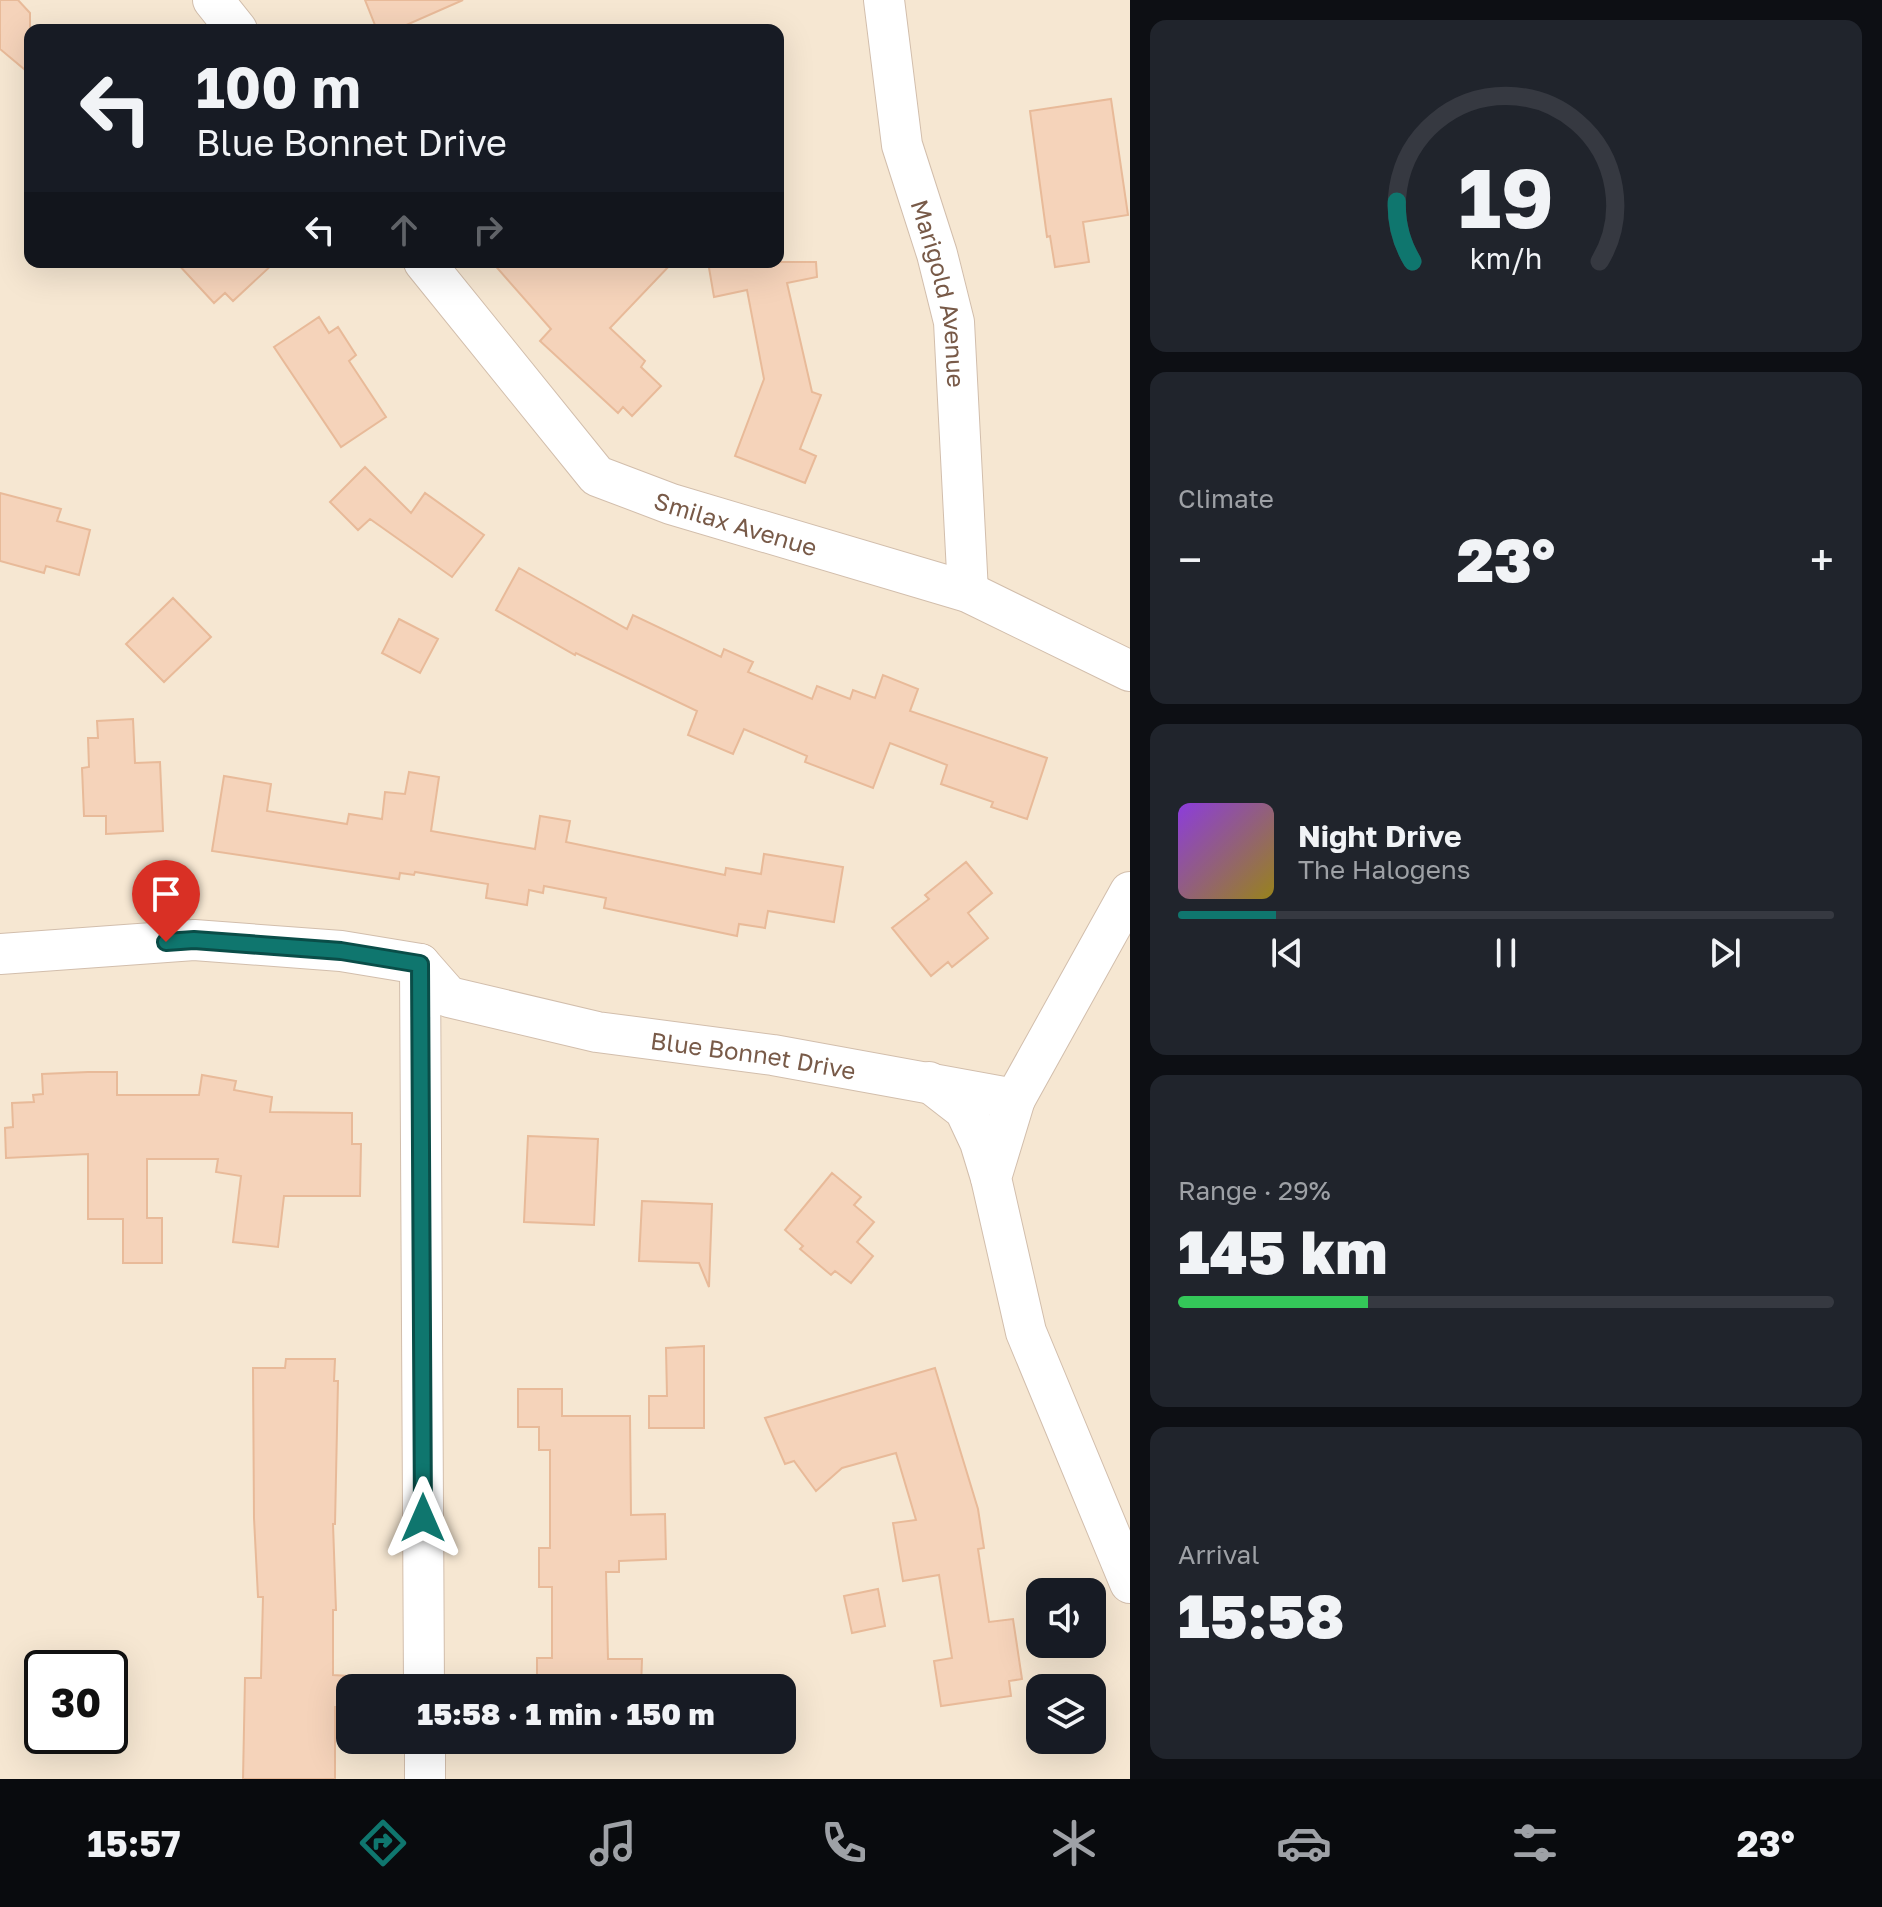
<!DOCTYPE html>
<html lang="en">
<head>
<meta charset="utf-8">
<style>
	:root { --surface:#171b24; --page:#20242c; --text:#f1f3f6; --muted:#9ea1a6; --line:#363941; --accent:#0f766e }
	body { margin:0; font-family:"Golos Text",sans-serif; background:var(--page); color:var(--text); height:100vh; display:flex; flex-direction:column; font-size:30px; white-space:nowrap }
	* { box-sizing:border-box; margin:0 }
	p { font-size:26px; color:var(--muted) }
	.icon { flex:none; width:44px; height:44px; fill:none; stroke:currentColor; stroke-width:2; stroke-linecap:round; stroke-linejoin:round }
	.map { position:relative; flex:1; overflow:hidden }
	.side { display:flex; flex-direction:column; gap:20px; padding:20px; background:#0d0f14; width:752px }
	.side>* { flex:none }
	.hud { position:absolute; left:24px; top:24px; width:760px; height:244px; border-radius:16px; box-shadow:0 8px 32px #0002; background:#171b24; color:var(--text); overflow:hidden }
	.controls { position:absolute; left:1026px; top:1578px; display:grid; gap:16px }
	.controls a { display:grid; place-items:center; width:80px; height:80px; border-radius:16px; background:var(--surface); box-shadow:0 8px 32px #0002; font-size:40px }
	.speed { position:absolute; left:24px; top:1650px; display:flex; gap:16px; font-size:40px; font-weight:700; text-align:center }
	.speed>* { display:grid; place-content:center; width:104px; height:104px; border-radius:50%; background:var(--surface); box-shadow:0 8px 32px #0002; line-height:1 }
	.speed .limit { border:4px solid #111; border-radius:12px; background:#fff; color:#111 }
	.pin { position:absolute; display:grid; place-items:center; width:68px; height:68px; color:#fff; margin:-82px -34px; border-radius:50% 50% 50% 0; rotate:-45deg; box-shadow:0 0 8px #0007 }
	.pin .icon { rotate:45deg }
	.me { position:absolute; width:88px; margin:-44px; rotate:0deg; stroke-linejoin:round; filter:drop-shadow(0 0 6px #0008) }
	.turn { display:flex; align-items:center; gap:28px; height:168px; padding:0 40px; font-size:36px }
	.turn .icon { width:104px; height:104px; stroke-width:2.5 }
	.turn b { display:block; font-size:56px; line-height:68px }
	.lanes { display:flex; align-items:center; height:76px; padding:0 40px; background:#0003; justify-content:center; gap:40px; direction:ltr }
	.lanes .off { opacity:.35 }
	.big { font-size:60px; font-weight:800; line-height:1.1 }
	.side .card { flex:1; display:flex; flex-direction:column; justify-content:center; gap:12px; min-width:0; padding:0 28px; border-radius:16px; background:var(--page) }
	.side .dial { align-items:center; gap:0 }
	.dial svg { height:208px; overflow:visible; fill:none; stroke:var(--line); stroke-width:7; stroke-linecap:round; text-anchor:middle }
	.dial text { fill:var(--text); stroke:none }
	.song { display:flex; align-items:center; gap:24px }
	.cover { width:96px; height:96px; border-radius:12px; background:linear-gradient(135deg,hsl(270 70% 55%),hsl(50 70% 35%)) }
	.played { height:8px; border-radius:4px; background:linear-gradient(90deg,var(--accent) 15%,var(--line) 15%) }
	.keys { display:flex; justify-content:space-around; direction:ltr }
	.heat { display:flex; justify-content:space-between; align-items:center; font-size:44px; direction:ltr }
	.charge { height:12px; border-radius:6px; background:linear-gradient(90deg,#34c759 29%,var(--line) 0) }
	.trip { position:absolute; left:336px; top:1674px; width:460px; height:80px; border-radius:16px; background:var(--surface); box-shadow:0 8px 32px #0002; font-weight:800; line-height:80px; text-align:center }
	.tab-bar { display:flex; height:128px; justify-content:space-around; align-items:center; background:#090b0e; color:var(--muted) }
	.tab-bar .icon { width:56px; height:56px }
	.tab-bar .selected { color:var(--accent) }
	.tab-bar b { font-size:36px; color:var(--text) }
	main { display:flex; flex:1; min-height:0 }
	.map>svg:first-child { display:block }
</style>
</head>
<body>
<main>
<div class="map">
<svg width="1130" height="1779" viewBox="0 0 1130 1779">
	<rect width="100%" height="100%" fill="#fef4e4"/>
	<path fill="#f6e7d2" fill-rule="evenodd" d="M0 0H1130V1779H0ZM30 30H778V262H30ZM1040 1592H1092V1644H1040ZM42 1668H110V1736H42ZM350 1688H782V1740H350ZM1040 1688H1092V1740H1040Z"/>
	<path fill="#f5d3ba" stroke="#e8ba99" stroke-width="2" d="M0 0H18L30 13V74L0 49Z
		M365 0H463L395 30H377Z
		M1111 99 1128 215 1083 222 1089 262 1055 267 1050 236 1047 237 1030 111Z
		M176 262H275L233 301 225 293 214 303Z
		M492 262H673L610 328 645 361 641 367 661 386 632 416 623 407 618 413 540 341 551 329Z
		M708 262H816L817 277 787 283 812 392 821 395 800 449 816 456 805 483 735 456 764 379 747 290 714 297Z
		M319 317 329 333 338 327 356 355 349 361 386 417 341 447 274 347Z
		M365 467 411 513 425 493 484 535 452 577 370 519 358 530 330 502Z
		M0 493 61 509 57 521 90 530 79 575 46 566 44 573 0 561Z
		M519 568 627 629 633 615 721 657 724 649 753 662 748 672 812 699 817 686 850 699 853 690 875 698 883 675 918 689 910 711 1047 758 1027 819 991 807 993 802 941 784 947 765 890 743 873 788 805 762 807 756 744 729 733 754 688 735 697 711 576 653 575 655 496 610Z
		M173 598 211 637 164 682 126 644Z
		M399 619 438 639 420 673 382 653Z
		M133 719 135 763 160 762 163 831 106 834V816H84L82 768 89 767 88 738H98L97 721Z
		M409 772 439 777 431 831 535 849 540 816 570 821 566 842 725 875 726 868 761 874 764 854 843 867 834 922 768 911 765 928 739 924 737 936 604 908 606 898 544 886 543 893 529 890 527 905 486 898 488 884 415 872 414 875 400 873 399 879 212 851 224 776 271 784 267 811 347 824 349 814 382 819 385 792 405 794Z
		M966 862 992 893 968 913 988 938 952 967 948 962 931 976 892 928 929 899 925 895Z
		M88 1072H117V1095H199L202 1075 236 1081 234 1090 272 1097 270 1112 352 1113V1144H361L360 1196H284L278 1247 233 1242 241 1176 216 1172 218 1159H147V1218H162V1263H123V1219H88V1154L6 1158 5 1128 13 1127 12 1103 34 1102 33 1095 43 1094 42 1074Z
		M528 1136 598 1139 594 1225 524 1222Z
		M832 1173 861 1197 854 1205 874 1222 857 1242 873 1256 851 1283 835 1271 831 1275 800 1249 803 1246 785 1230Z
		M642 1201 712 1204 709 1287 699 1263 639 1261Z
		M704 1346V1428H649V1396H667L666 1348Z
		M286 1359H335L334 1381H338L335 1524H333L336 1610H333V1675L349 1676V1707H335V1779H243L245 1678H261L263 1597H258L254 1518 253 1368H285Z
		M935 1368 978 1509 984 1548 978 1549 989 1622 1013 1619 1022 1679 1009 1681 1011 1696 941 1706 934 1661 952 1658 939 1575 903 1581 893 1523 916 1520 896 1453 842 1468 816 1491 794 1461 785 1464 765 1418Z
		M518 1389H562V1416H630L631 1515 665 1514 666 1559 619 1561V1572H606L608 1659H642L641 1688H537V1658H552V1587H539V1548H550V1450H539V1427H518Z
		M878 1589 885 1626 852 1633 844 1596Z"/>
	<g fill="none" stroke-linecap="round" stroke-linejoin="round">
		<g stroke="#d2beac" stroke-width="42">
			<g id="street">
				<path d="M213 0 237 30"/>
				<path id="s1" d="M884 0 902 145 937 254 954 322 968 592"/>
				<path id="s2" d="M424 262 597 476 671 504 968 592 1130 671"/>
				<path id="s3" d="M0 954 194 940 341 951 420 964 449 997 597 1032 773 1055 1015 1099 991 1178 1026 1332 1130 1583"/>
				<path d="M420 964 424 1688"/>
				<path d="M929 1082 965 1110 980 1142 991 1178"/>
				<path d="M1015 1099 1130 892"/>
				<path d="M425 1740V1779"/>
			</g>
		</g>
		<use href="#street" stroke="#fff" stroke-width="40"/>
	</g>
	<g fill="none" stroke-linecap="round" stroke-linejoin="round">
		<g stroke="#0a4d48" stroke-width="20">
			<path id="route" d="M166 942 194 940 341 951 420 964 423 1518"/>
		</g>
		<use href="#route" stroke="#0f766e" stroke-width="14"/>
	</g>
	<g text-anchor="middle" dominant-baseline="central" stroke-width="6" stroke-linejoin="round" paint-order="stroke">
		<g font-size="24" fill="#785a48" stroke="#fff8ec">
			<text stroke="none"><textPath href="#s1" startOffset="300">Marigold Avenue</textPath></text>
			<text stroke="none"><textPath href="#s2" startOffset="422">Smilax Avenue</textPath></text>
			<text stroke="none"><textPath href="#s3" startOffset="776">Blue Bonnet Drive</textPath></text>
		</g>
	</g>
</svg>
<div class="controls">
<a><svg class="icon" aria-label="sound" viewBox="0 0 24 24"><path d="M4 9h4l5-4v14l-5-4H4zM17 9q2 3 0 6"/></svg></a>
<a><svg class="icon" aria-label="layers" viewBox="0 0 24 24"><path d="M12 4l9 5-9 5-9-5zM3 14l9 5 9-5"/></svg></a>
</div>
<div class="speed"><div class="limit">30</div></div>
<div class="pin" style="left:166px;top:942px;background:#d93025"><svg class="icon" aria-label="arrive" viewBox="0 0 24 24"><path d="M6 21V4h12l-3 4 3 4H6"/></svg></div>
<svg class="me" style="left:423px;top:1518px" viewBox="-20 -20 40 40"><path d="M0-17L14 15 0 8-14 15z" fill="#0f766e" stroke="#fff" stroke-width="4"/></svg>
<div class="trip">15:58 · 1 min · 150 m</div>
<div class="hud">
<div class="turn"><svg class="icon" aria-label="left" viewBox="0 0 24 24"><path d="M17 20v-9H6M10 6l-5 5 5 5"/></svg><div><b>100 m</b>Blue Bonnet Drive</div></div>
<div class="lanes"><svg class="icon" aria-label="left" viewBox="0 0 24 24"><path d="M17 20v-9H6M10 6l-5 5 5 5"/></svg><svg class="icon off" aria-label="ahead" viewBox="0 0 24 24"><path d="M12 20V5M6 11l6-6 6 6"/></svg><svg class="icon off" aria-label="right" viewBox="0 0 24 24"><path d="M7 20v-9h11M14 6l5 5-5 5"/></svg></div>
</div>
</div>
<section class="side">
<div class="card dial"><svg viewBox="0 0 100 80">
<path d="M14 69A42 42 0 1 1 86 69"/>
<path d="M14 69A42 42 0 0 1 8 46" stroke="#0f766e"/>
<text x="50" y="56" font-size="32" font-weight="700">19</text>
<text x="50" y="72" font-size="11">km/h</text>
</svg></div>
<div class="card"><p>Climate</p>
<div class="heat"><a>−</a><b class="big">23°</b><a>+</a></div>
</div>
<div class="card">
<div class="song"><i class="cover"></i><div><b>Night Drive</b><p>The Halogens</p></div></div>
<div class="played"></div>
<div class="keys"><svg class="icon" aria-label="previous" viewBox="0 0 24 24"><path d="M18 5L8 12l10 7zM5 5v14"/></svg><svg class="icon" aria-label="pause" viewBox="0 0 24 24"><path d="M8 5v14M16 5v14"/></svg><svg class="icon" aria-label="next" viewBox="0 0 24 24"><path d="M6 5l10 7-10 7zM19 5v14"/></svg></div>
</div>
<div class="card"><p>Range · 29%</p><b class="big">145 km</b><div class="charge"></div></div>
<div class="card"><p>Arrival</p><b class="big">15:58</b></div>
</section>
</main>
<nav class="tab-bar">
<b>15:57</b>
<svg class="icon selected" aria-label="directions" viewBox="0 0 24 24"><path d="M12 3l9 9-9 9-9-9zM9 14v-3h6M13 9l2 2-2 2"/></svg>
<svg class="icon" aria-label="music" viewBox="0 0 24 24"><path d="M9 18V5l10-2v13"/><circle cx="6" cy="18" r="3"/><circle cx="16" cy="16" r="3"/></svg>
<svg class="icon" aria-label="phone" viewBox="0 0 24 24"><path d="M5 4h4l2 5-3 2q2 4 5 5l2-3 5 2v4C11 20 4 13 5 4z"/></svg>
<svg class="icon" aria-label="climate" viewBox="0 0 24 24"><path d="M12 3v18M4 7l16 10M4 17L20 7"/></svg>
<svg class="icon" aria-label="car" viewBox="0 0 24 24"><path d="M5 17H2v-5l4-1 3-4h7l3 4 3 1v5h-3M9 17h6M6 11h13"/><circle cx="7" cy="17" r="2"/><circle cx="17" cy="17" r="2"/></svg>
<svg class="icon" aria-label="filters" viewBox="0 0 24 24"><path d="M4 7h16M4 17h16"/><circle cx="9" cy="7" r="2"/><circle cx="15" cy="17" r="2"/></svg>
<b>23°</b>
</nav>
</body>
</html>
